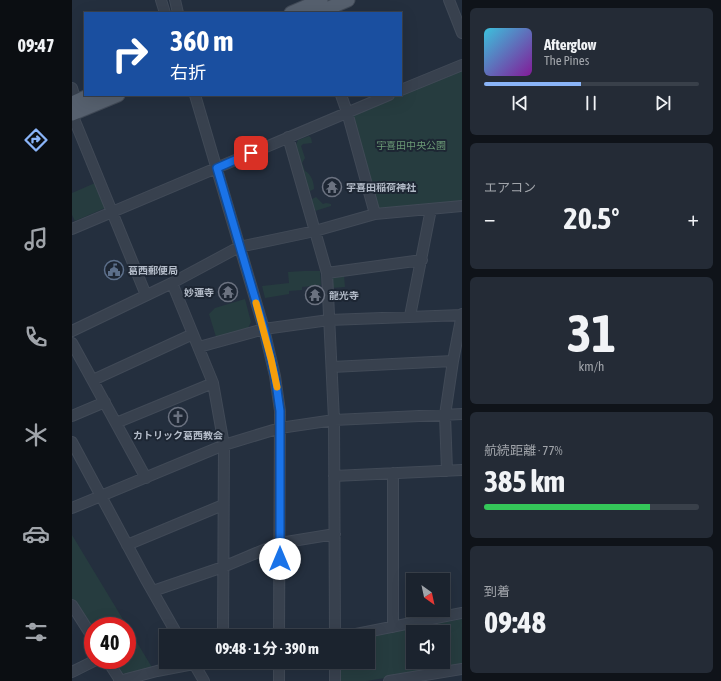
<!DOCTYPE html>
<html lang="ja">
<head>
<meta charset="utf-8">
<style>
	:root { --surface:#1b232e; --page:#242b36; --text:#f1f3f6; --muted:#a0a4aa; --line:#39404a; --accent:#8ab4f8 }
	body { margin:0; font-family:"Asap Condensed","Noto Sans JP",sans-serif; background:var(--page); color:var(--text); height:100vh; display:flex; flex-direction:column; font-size:15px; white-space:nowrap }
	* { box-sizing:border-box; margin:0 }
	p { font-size:13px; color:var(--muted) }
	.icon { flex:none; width:22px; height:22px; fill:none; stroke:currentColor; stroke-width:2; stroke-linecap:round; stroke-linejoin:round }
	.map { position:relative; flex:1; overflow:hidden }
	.details { display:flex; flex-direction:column; gap:8px; padding:8px; background:#0f1319; width:259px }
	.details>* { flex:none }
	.banner { position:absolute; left:12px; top:12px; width:318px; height:84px; border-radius:0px; box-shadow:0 4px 16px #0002,0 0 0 1px var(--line); background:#1a4fa0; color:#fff; overflow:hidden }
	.needle { width:26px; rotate:147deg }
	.tools { position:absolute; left:334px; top:573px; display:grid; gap:8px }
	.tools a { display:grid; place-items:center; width:44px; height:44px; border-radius:0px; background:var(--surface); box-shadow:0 4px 16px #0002,0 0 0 1px var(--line); font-size:20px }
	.speed { position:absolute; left:12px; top:617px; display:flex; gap:8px; font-size:20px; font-weight:700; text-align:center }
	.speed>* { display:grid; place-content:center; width:52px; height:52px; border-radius:50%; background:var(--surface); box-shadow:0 4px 16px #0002,0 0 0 1px var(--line); line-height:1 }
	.speed .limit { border:6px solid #d22; background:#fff; color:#111 }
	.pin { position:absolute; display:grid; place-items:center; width:34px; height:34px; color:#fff; margin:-17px; border-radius:8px; box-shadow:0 2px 6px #0006 }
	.me { position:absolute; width:44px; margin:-22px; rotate:0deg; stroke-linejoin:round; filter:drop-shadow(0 0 3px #0008) }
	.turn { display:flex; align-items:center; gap:14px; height:84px; padding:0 20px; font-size:18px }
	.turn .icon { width:52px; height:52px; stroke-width:2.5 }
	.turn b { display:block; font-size:28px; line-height:34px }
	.big { font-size:30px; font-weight:700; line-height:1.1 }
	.details .card { flex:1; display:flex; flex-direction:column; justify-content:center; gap:6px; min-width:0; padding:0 14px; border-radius:6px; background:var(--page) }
	.details .dial { align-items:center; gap:0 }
	.dial b { font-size:52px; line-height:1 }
	.song { display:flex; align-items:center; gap:12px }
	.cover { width:48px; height:48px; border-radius:6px; background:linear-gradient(135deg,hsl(190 70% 55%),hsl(290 70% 35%)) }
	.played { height:4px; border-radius:2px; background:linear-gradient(90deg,var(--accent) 45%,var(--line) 45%) }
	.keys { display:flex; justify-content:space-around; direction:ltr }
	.heat { display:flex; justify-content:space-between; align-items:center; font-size:22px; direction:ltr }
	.charge { height:6px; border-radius:3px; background:linear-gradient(90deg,#34c759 77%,var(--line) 0) }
	.trip { position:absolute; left:87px; top:629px; width:216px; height:40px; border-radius:0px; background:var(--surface); box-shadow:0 4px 16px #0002,0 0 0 1px var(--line); font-weight:700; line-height:40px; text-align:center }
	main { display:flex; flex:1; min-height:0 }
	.tabs { display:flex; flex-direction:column; width:72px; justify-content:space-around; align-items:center; background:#0b0e12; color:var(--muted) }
	.tabs .icon { width:28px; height:28px }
	.tabs .current { color:var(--accent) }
	.tabs b { font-size:18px; color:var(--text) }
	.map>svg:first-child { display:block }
</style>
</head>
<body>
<main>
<nav class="tabs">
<b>09:47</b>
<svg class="icon current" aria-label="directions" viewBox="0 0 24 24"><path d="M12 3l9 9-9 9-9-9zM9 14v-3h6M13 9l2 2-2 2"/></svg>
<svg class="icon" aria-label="music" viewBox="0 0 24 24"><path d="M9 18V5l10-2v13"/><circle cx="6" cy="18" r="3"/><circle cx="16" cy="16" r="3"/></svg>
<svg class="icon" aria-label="phone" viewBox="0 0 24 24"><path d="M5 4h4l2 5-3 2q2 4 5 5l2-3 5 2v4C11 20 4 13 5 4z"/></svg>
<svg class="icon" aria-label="climate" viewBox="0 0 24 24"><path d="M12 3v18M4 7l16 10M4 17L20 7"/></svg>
<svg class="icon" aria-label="car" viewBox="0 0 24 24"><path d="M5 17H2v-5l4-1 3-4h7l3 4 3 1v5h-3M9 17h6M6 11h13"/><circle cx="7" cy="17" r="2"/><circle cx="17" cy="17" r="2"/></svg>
<svg class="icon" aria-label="filters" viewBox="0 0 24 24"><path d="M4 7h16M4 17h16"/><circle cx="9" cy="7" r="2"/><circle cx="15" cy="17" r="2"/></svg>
</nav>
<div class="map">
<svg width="390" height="681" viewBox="0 0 390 681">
	<rect width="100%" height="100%" fill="#242f3e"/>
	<path fill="#263c3f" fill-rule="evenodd" d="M390 69V201L305 209 279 114 326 95H329V94Z
		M237 136 239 138 240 143 231 144 229 146 233 158 230 163 233 171C239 174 242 182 242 189L238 191 236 190 224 145 226 140Z
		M23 183 33 208 3 221 0 215V193Z
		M244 197 251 204 254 203 259 204V206L243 211 241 209 238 200Z
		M232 271H248L249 285 230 287V290L217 291V294L193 298 190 286 217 283 216 272Z
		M272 275 273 287 260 288 259 278 261 276Z
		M173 299 179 322 176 328 144 337 137 314 143 308Z
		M0 535 55 626H21V632L0 599Z
		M390 619V666L294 681H267V662H296L295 636ZM341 632H371V662H341Z
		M55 626 81 669 53 674 46 671 39 660H55Z"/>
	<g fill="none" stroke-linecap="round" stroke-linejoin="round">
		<g stroke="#414a57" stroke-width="12">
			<path id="minor" d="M89 0 93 13
				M103 0 106 13
				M377 0 390 33
				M0 88 4 101
				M329 90 390 65
				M123 95 192 329 203 376 208 411 207 636
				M269 95 275 112 303 214
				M0 114 74 295
				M216 137 255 273 262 420 263 636
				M0 229 317 95
				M255 273 350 260
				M100 283 141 383 152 445 151 636
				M338 316 359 209
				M0 331 100 283 167 247 243 231 303 214 390 206
				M0 343 74 478
				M127 347 192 329 257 320 390 315
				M260 367 381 361
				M21 380 121 334
				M0 416 33 402
				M44 423 141 383
				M0 442 73 578 106 636
				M375 471 373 415 381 361 390 314
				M321 473V627
				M262 476 390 470
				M0 508 152 445 208 428 262 420 390 414
				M55 545 151 505
				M81 591 151 567 208 543 263 534
				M0 605 21 638
				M274 636 390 613
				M35 660 48 680
				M121 662 132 681
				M207 662V681
				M263 662V681
				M0 672 24 660
				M47 681 85 671 132 662
				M317 681 390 669"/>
		</g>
		<g stroke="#414a57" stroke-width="15">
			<path id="major" d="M219 13 249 0
				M245 13 276 0
				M0 103 18 95
				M0 114 46 95"/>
		</g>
		<use href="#minor" stroke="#38414e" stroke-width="10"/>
		<use href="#major" stroke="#56606e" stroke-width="13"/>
	</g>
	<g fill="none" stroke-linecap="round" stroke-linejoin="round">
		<g stroke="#114b97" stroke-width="10">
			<path id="route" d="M179 153 145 168 192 329 203 376 208 411V559"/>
		</g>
		<use href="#route" stroke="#1a73e8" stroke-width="7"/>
		<path stroke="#f59e0b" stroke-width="7" d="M184 303 199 359 205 387"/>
	</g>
	<defs>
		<g id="temple-ring" transform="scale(1)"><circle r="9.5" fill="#1d2633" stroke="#6b7280" stroke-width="1.5"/><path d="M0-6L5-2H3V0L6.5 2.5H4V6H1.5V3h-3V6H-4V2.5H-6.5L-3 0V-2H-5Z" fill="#6b7280"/></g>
		<g id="civic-ring" transform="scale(1)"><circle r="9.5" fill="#1d2633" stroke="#5c6f8a" stroke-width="1.5"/><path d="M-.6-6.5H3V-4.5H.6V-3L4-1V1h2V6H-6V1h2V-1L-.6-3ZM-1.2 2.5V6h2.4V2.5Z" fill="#5c6f8a"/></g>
		<g id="church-ring" transform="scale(1)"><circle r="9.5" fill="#1d2633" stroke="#6b7280" stroke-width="1.5"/><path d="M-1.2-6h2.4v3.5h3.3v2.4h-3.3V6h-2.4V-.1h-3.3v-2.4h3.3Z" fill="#6b7280"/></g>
	</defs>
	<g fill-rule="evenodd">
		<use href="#temple-ring" x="260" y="187"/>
		<use href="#civic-ring" x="42" y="270"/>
		<use href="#temple-ring" x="156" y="292"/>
		<use href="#temple-ring" x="243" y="295"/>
		<use href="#church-ring" x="106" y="417"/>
	</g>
	<g text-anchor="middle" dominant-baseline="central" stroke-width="4" stroke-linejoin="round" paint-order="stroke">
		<g font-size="10" fill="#6b9a76" stroke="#1d2633">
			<text x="339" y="145">宇喜田中央公園</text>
		</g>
		<g font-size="10" font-weight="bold" fill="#b4bcc9" stroke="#1d2633" text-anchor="start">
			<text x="274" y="187">宇喜田稲荷神社</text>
			<text x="56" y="270">葛西郵便局</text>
			<text x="142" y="292" text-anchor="end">妙蓮寺</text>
			<text x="257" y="295">龍光寺</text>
			<text x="106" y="435" text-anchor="middle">カトリック葛西教会</text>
		</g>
	</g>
</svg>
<div class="tools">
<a><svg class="needle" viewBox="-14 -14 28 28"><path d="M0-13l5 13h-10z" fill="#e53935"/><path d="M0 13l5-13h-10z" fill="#a0a4aa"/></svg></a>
<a><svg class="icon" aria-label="sound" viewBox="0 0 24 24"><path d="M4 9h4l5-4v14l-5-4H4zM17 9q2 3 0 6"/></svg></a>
</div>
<div class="speed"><div class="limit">40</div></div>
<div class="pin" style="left:179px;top:153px;background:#d93025"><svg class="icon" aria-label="arrive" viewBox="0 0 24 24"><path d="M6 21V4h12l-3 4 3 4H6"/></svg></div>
<svg class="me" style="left:208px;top:559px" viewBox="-20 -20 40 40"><circle r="19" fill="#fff"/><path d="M0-13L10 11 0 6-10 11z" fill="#1a73e8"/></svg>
<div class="trip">09:48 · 1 分 · 390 m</div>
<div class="banner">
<div class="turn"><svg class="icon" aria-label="right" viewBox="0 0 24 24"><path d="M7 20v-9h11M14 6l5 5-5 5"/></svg><div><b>360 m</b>右折</div></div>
</div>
</div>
<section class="details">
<div class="card">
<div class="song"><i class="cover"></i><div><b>Afterglow</b><p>The Pines</p></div></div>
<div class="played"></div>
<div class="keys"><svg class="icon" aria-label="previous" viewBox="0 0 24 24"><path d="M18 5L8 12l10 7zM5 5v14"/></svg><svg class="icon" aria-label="pause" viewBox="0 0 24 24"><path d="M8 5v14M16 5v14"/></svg><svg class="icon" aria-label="next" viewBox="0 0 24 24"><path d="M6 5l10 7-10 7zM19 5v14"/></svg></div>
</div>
<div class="card"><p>エアコン</p>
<div class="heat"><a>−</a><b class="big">20.5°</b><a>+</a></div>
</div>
<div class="card dial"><b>31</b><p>km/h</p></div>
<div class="card"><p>航続距離 · 77%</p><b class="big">385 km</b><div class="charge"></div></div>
<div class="card"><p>到着</p><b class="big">09:48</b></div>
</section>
</main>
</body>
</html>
